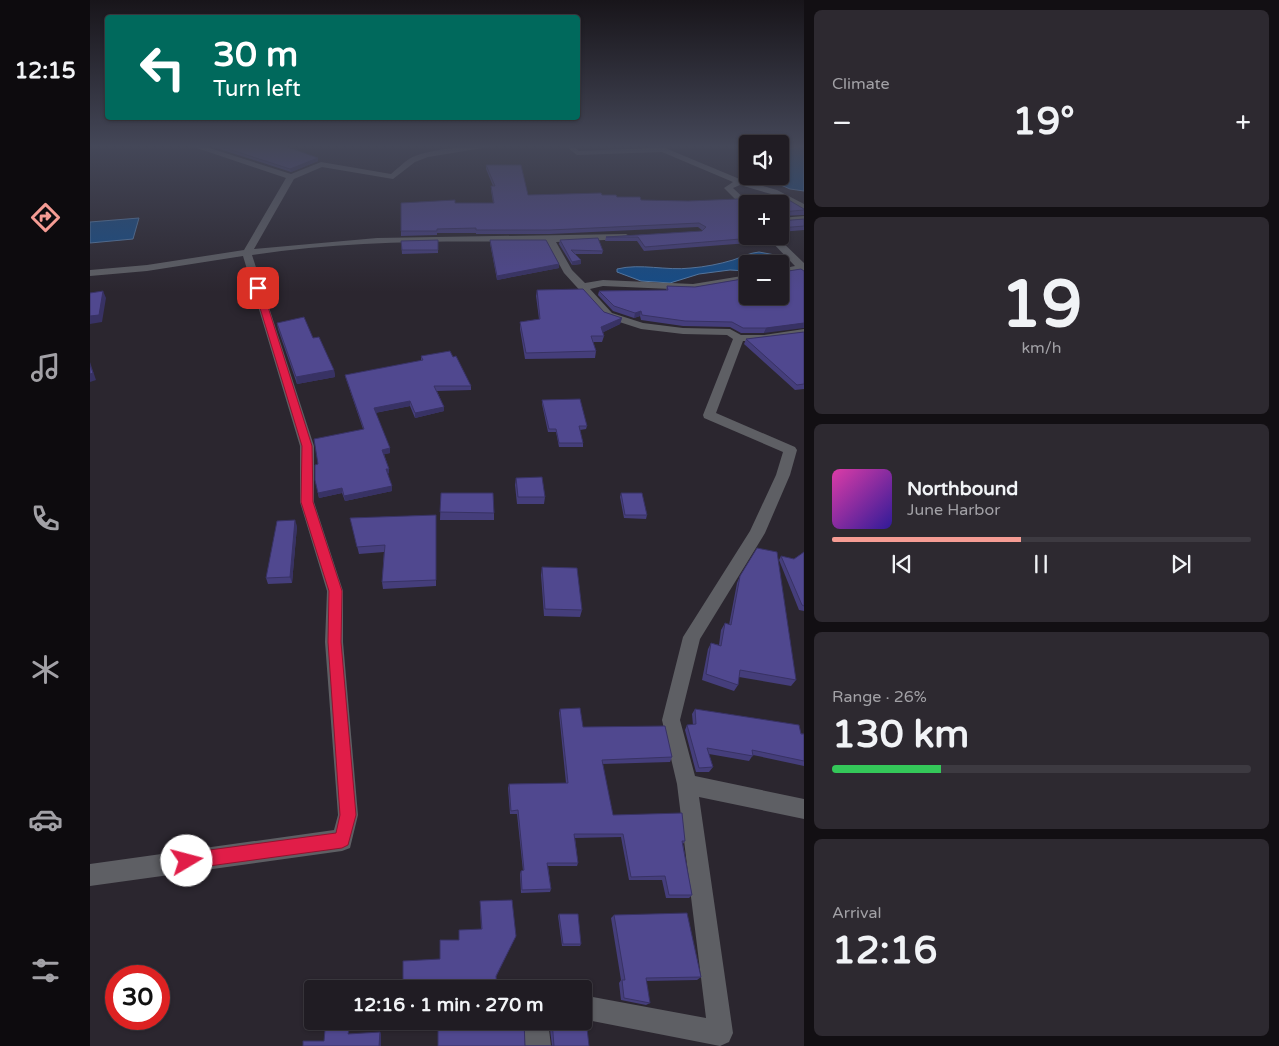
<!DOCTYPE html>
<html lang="en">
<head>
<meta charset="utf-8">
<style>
	:root { --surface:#201c23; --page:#2d2930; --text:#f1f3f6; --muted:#a2a1a6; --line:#3d3a41; --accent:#f59c94 }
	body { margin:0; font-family:"Varela Round",sans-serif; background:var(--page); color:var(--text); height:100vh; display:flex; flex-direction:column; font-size:19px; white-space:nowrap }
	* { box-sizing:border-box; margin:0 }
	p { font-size:16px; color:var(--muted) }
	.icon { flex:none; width:28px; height:28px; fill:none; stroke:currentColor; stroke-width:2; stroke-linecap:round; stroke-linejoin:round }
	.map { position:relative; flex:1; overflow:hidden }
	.side { display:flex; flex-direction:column; gap:10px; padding:10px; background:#120f13; width:475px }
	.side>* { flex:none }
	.hud { position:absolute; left:15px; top:15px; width:475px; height:105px; border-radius:5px; box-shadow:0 1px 4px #0004,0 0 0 1px var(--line); background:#00695c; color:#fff; overflow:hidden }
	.controls { position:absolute; left:649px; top:135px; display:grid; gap:10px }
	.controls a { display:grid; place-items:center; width:50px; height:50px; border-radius:5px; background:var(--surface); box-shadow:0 1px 4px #0004,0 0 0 1px var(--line); font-size:25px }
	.speed { position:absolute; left:15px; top:965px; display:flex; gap:10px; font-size:25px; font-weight:700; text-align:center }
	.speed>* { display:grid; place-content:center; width:65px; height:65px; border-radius:50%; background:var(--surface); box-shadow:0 1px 4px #0004,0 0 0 1px var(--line); line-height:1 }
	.speed .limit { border:8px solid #d22; background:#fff; color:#111 }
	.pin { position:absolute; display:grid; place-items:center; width:42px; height:42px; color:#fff; margin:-21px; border-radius:10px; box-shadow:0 2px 8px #0006 }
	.me { position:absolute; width:55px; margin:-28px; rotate:82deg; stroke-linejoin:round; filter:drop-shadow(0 0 4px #0008) }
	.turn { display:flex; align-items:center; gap:18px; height:105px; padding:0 25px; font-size:22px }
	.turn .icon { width:65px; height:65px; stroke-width:2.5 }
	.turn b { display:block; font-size:35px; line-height:42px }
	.big { font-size:38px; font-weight:700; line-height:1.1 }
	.side .widget { flex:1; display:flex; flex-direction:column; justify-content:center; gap:8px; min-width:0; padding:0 18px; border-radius:8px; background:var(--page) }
	.side .dial { align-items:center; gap:0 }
	.dial b { font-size:65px; line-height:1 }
	.song { display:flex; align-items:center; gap:15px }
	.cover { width:60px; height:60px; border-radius:8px; background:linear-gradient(135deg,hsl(320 70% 55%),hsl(250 70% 35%)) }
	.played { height:5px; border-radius:2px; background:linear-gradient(90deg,var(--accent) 45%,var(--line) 45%) }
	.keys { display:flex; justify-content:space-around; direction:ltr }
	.heat { display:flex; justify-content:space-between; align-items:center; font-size:28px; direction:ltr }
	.charge { height:8px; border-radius:4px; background:linear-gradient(90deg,#34c759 26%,var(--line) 0) }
	.trip { position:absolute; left:214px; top:980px; width:288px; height:50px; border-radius:5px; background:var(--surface); box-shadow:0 1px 4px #0004,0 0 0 1px var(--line); font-weight:700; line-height:50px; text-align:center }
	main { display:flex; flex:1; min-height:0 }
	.tabs { display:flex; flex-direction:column; width:90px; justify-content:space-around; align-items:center; background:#0d0b0e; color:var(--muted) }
	.tabs .icon { width:35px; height:35px }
	.tabs .active { color:var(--accent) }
	.tabs b { font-size:22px; color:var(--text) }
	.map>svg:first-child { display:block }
</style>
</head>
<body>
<main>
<nav class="tabs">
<b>12:15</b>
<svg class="icon active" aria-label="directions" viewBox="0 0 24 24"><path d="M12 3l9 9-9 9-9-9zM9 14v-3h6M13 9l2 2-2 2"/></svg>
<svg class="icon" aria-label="music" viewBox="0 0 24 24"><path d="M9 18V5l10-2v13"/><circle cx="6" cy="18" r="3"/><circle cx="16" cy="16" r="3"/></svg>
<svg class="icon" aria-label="phone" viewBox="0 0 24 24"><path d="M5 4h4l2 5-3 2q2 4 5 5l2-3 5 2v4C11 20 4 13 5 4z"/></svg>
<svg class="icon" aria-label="climate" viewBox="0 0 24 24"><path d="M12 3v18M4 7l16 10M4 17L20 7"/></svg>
<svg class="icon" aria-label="car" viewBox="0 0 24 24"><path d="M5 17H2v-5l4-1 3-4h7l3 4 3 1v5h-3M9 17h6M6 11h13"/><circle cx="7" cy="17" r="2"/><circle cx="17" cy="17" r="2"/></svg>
<svg class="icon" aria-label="filters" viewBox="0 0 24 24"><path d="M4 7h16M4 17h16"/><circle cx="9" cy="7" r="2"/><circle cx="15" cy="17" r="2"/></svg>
</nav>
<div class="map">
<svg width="714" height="1046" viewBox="0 0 714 1046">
	<rect width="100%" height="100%" fill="#2b262f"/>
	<path fill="#154c87" stroke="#567ba6" d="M714 146V191L700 189 670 176H690V150Z
		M49 218 43 239 0 243V222Z
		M669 252 685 255 697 265 690 268V264H658L657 271 640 270 609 274 580 283 551 281 527 272V269C551 263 576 271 601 268 614 267 630 264 643 260 652 257 659 253 669 252Z"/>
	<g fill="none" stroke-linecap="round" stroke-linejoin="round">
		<path fill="#5e5f64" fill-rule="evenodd" d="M98 145H110L201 174 231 162 301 174C307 169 313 163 319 159 337 148 390 145 411 145L338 157 325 162 303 179 232 167 204 179 164 249 287 238 536 234 541 237 539 239 466 242 482 270 495 283 513 280 603 284 658 275V281L603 290 513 286 500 289 522 313 553 323 593 328 640 329 651 335H674L714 329V335L674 341H653L626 413 705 447 707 450 700 475 675 533 610 639 590 720 605 776 714 799V819L609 797 643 1033 639 1042 630 1046 492 1019V995L616 1018 587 784 572 720 593 637 660 531 686 475 693 452 614 418 613 415 643 339 637 335 593 334 551 329 514 317 474 273 457 242C359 241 260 240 162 255L224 446V502L253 591V642L268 815 260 848 252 851 0 886V864L244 830 248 815 235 642 237 591 210 502V446L153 256 57 271 0 276V270L57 265 154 250 196 178Z
			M474 145H482L489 151 561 148 557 145H568L652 180 687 190 714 204V210L681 194 650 185 643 188 660 204H658V209H655L634 188 643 182 572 152 487 155Z
			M714 216V222L690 224V218Z
			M676 236H686L714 263V271L690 275V269L705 266Z
			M434 1021H458L461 1046H435Z"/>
	</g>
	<path fill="#453e7b" d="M117 145H192L228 158V161L201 172Z
		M396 165 438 195H512L551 200 658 236 674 237 672 242 554 251 547 241H515L516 237 612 231H613L608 227 460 234H386V233H347V235L311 236V203H403L401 190V186H403L396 169Z
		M690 204 714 209V215L691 216 690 221 714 219V230L690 232Z
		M348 240V253L312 254 311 241Z
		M400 240 469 264V268L407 280 400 243Z
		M470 240 513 251 512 254H485L491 264 482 265 469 244Z
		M711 269 674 333H651L640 327 593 326 551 320 550 316 544 318 523 311 508 295 509 291 576 290 577 286 605 287Z
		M447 290 532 318 530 324 513 332 514 336 512 342H503L506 351 505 358 435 359 430 329V322L449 319 446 296Z
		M187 323 223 338 244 370 245 377 207 384 188 329Z
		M714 332V389L705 390 654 344 656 339Z
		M331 356 363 357 381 386V390L347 391 354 407V411L325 418 320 406 285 413 300 448V453L294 454 299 469V473L297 474 302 491 255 501 252 493 229 498 225 480 228 464 273 429 256 379 255 375 331 361Z
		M452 400 497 426 496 429 490 430 493 443V447H469L466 432H458L452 404Z
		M426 478 455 497 454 504H427L425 485Z
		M351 493 404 513V520H350Z
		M531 493 557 515 556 519 534 518 530 497Z
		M346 515V586L293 589 292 582 294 552 269 554 260 518Z
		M207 526 202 583 178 584 176 578Z
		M714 552V611L709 610 689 560 691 556 704 559Z
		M452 567 492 610 490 617 454 616 451 575Z
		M650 576 706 680 701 686 649 677 648 685 644 691 612 680 618 649 621 643 629 645 631 630 635 623 639 625 647 583Z
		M470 709 493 727 582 757 580 762 512 764 523 815 595 841 593 844 602 895 599 898H576L572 880H539L531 837 485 838 488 863 487 866H458L461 889 460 892 431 893 430 874 431 871H433L427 814H420L418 788 419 784 476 783 469 713Z
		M605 709 714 734V766L663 755 659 761 619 754 623 767 619 772H606L595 730 597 725H603L602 714Z
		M390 901 426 936 406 977 350 959 369 940 391 929 390 905Z
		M469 914 491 944 490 946H472L468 916Z
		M524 915 611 977 607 980 556 981 560 1003 556 1005 531 1000 529 983 531 980 521 918Z
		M493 1018 499 1046H348H462L459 1021H492Z"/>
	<path fill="#383264" d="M228 158V161L201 172 200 169Z
		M491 260V264L482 265V262Z
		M469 264V268L407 280V276Z
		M13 291 16 298 12 322 0 324V316Z
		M551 311 550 316 544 318 545 313Z
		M532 318 530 324 510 334 511 327Z
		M714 323V328L674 333 676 328Z
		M0 362 6 380 0 382Z
		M244 370 245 377 207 384 206 377Z
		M320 401V406L284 413V408Z
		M354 407V411L325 418V413Z
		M300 448V453L292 455V450Z
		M296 469H299V473L296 474Z
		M302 486V491L255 501 254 496Z
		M252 488V493L229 498 228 493Z
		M205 520 207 526 202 583 200 577Z
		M290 1032 291 1034V1046H289Z"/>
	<path fill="#50488f" stroke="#383264" d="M126 145H192L228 158 200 169Z
		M396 165H431L438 195 511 193 512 195H526L527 197H550L551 200 598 201 648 199 656 206H658V236H673L674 237 555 247 548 237H516L612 231 616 227 609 223 460 230H386V228L347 229V231H311V203L365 200V203H404L401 186H405Z
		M692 196 714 209V210L691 212 690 221 714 219V226L690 228V204H661L663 198Z
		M508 238 513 251 481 250 491 260 482 262 470 240Z
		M348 240V250H312L311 241Z
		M400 240H456L469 264 407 276Z
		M690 269 692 272 711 269 714 271V323L676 328H653L642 322 595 321 552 315 551 311 545 313 524 306 509 291 578 290 577 286 605 287 658 278V296H690Z
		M493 289 514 312 532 318 511 327 514 336H501L506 351 436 353 430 322 450 319 447 290Z
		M13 291 9 315 0 316V293Z
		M214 317 223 338 229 337 244 370 206 377 187 323Z
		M714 332V384L707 385 656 339Z
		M360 351 363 357 366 356 381 386H344L354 407 325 413 320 401 284 408 300 448 292 450 299 469H296L302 486 254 496 252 488 228 493 225 480V465L228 464 224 439 274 429 255 375 333 360 331 356Z
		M0 365 3 373 0 374Z
		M490 399 497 426H489L493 443H469L466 429H459L452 400Z
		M452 477 455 497H428L426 478Z
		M351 493H403L404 513 350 512Z
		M531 493H552L557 515H535Z
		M346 515V580L292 582 295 545 267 547 260 518Z
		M205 520 200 577 176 578 187 521Z
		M667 548 687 552 706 680 650 670 648 685 616 674 621 643 631 646 635 623 641 625 650 576Z
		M714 552V606L712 605 691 556 704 559Z
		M452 567 487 568 492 610 455 609Z
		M490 708 493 727 575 726 582 757 512 760 523 815 592 813 595 841H592L602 895H579L575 876 541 877 533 834H484L488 863H457L461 889 432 890 431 871 434 870 428 810 421 811 419 784 478 783 470 709Z
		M605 709 709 725 711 734H714V761L662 750 663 756 617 748 623 767 609 768 597 725 606 724Z
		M422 900 426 936 406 976 407 989H313V961L350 959V940H369V930L392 929 390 901Z
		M597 913 611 977 556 978 560 1003 534 998 532 980H535L524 915Z
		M469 914H488L491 944H473Z
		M493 1012V1018L496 1019 499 1046H348V1021H434L435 1046H464L462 1021H492Z
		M235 1030H259L258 1034 290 1032 289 1046H213V1041H234Z"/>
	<linearGradient id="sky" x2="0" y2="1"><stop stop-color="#18151a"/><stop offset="0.5" stop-color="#444758"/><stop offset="1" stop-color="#444758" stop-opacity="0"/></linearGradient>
	<rect width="714" height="292" fill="url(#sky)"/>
	<path fill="#e11d48" stroke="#92132f" d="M168 286 172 288 222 446 223 502 252 591 251 642 266 815 258 845 252 848 97 869 91 867 89 861 91 855 97 853 246 833 250 815 238 642 239 591 211 502 212 446 164 288Z"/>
</svg>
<div class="controls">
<a><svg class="icon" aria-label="sound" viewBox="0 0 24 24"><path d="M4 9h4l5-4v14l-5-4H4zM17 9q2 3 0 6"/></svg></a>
<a>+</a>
<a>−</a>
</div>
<div class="speed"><div class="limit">30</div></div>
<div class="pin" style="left:168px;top:288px;background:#d93025"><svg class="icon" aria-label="arrive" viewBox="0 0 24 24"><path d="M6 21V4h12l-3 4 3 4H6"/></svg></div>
<svg class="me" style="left:97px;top:861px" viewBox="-20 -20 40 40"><circle r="19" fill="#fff"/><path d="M0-13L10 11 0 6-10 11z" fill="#e11d48"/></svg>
<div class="trip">12:16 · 1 min · 270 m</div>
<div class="hud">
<div class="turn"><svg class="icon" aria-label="left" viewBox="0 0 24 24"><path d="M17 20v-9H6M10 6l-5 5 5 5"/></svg><div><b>30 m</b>Turn left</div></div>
</div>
</div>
<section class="side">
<div class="widget"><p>Climate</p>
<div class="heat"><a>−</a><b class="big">19°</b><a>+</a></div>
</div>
<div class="widget dial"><b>19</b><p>km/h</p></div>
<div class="widget">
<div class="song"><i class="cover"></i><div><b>Northbound</b><p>June Harbor</p></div></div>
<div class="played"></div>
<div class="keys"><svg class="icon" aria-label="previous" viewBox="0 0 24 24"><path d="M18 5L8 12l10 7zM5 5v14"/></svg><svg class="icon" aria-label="pause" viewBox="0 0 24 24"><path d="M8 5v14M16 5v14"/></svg><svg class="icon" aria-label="next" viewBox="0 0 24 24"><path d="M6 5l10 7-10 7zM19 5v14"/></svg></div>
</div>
<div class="widget"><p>Range · 26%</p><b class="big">130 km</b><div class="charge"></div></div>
<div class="widget"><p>Arrival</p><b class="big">12:16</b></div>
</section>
</main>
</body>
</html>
